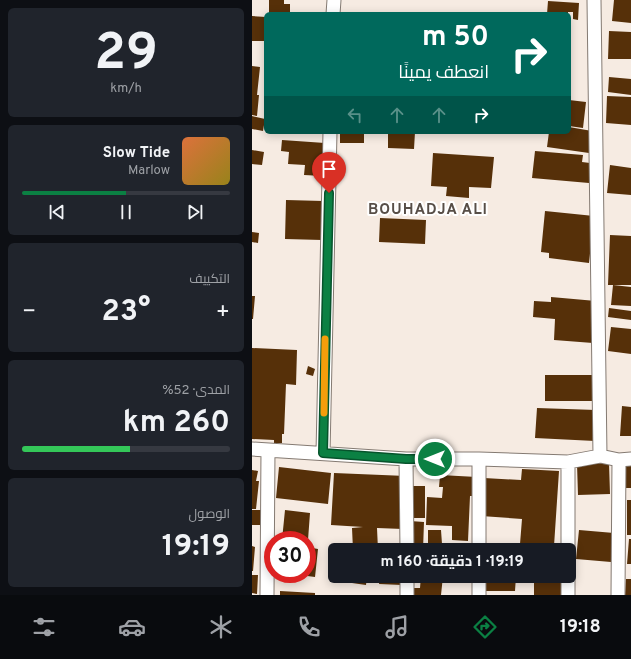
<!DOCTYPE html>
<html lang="ar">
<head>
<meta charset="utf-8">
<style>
	:root { --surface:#171b24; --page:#20242c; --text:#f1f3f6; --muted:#9ea1a6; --line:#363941; --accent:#0b8043 }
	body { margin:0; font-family:Overpass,Cairo,sans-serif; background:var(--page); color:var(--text); direction:rtl; height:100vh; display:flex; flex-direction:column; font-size:15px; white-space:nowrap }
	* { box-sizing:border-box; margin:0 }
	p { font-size:13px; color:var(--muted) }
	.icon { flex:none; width:22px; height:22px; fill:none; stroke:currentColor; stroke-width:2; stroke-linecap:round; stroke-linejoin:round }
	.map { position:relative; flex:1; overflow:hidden; direction:ltr }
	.drawer { display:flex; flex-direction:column; gap:8px; padding:8px; background:#0d0f14; width:252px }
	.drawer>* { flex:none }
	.top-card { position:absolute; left:12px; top:12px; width:307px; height:122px; border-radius:6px; box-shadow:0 2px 10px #0003; direction:rtl; background:#00695c; color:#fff; overflow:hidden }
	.speed { position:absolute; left:12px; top:531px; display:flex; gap:8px; font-size:20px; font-weight:700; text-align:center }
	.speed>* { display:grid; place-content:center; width:52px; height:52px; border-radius:50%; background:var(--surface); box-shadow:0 2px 10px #0003; line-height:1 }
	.speed .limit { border:6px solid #d22; background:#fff; color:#111 }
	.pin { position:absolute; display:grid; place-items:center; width:34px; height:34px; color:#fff; margin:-41px -17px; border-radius:50% 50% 50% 0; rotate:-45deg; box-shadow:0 0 4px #0007 }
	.pin .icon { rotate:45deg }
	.me { position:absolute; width:44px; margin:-22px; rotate:270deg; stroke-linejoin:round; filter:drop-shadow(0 0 3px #0008) }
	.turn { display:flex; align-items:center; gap:14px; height:84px; padding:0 16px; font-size:18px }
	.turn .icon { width:52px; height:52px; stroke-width:2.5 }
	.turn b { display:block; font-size:28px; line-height:34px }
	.lanes { display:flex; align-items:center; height:38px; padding:0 16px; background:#0003; justify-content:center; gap:20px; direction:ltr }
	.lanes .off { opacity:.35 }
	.big { font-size:30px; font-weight:700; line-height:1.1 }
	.drawer .widget { flex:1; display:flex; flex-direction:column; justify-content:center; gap:6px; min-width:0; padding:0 14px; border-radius:6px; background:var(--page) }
	.drawer .dial { align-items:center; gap:0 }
	.dial b { font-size:52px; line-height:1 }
	.song { display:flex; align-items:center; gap:12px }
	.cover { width:48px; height:48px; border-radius:6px; background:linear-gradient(135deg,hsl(20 70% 55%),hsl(50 70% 35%)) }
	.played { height:4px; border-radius:2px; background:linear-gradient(90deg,var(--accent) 50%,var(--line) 50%) }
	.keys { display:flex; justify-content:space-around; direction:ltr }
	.heat { display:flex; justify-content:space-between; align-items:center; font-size:22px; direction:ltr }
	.charge { height:6px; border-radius:3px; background:linear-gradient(90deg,#34c759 52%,var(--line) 0) }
	.trip { position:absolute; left:76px; top:543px; width:248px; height:40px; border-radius:6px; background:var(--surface); box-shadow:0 2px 10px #0003; font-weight:700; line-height:40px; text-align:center; direction:rtl }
	.tab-bar { display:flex; height:64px; justify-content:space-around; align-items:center; background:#090b0e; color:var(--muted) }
	.tab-bar .icon { width:28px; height:28px }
	.tab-bar .active { color:var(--accent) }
	.tab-bar b { font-size:18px; color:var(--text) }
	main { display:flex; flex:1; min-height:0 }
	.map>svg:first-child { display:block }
</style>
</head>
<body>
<main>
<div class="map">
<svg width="379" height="595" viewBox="0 0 379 595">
	<rect width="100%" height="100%" fill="#f6ebe2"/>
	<path fill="#563009" d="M17 0H32V4H38V14H17Z
		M362 0H379V23L360 21Z
		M296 1 327 3 326 20 321 19V12H316V14H295Z
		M0 16 14 17V41H0Z
		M357 31 379 32V59H356Z
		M0 66 8 67 5 95H7L5 116 0 115Z
		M357 77 379 79V95L356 92Z
		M355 96 379 97V125L354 123Z
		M317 100 334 102 331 128 317 126Z
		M0 116 13 119 11 131 0 129Z
		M317 127 340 131 337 153 295 147 297 132H317Z
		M88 132H112V143H88Z
		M136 132H163L162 149 136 148Z
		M30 140 73 143 71 176 52 175 53 165 36 164 37 152 29 151Z
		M0 150 12 152 10 165 0 164Z
		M283 151 331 155 330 162 338 163 337 183 280 178Z
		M181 153 242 157 239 188 217 187V198L194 196 195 187 179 186Z
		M358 165 379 168V195L355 193Z
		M34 200 71 201 70 240 33 239Z
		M293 211 342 216 337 263 297 258V253L289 252Z
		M128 218 174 220 173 244 127 242Z
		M0 232 7 233 6 243 0 242Z
		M358 235 379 236V285H356Z
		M361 285 379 287V306L359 305Z
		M0 296H3L1 319H0Z
		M299 297 344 301 341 343 302 340 303 319 281 317 282 301 299 302Z
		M357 308 379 311V320L356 317Z
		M359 327 379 329V354L356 351Z
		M0 348 45 350 44 385 34 384 32 434H30V443H22V440L0 439Z
		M56 366 63 369 61 376 54 374Z
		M293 375H340V401H293Z
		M370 406 379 407V436H368Z
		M285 408 344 410 343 441 283 438Z
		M371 461H379V488H372Z
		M357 463 358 494 326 495 325 464Z
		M27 467 79 473 76 504 24 498Z
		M270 469 307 471 302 546 268 544 270 519 229 516 232 478 269 480Z
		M0 470 6 471 4 481H7L4 509H0Z
		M82 473 154 476 151 529 125 528 126 550H101L100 528 111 527 79 525Z
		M188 475 225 477 224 496H218L216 541 200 540V526L174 525 175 497 190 498 191 487H187Z
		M155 486H173V518H155Z
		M375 500H379V535H375Z
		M0 510H13V525H0Z
		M33 510 58 513 56 540H30Z
		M158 521 172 522 171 550H156Z
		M176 530H189L190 544H176Z
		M327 530 362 533 359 562 324 559Z
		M377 539H379V564H375Z
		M128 543 151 544V550H128Z
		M0 546 3 547 1 571H0Z
		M55 547 66 549 63 577 48 575 55 574Z
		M310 547V550H285V548Z
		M0 575H6L5 594 0 593Z
		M100 576H115L114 585 100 583Z
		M128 576H150V585L127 584Z
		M169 576H191L189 595H159V588H168Z
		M230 576H264L263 591H230Z
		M282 576H311L312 595H282Z
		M374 579H379V595H373Z
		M28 591 63 593V595H28Z"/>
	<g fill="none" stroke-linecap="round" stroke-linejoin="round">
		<g stroke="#847a72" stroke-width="15">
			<path id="street" d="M342 0 348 456
				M81 14 82 0
				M0 449 154 459H227L316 462 348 456 367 460 379 459
				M71 453 78 132
				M154 459 155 550
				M227 459V550
				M316 462V550
				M155 576V595
				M227 576V595
				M316 576V595
				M15 595 16 450
				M366 595 367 460"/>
		</g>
		<use href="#street" stroke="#fff" stroke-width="13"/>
	</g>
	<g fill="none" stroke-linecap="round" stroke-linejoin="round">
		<g stroke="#07532c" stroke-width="10">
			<path id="route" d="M77 193 71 453 154 459H183"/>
		</g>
		<use href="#route" stroke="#0b8043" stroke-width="7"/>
		<path stroke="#f59e0b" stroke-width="7" d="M72 413 73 339"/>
	</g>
	<g text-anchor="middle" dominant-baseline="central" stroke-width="4" stroke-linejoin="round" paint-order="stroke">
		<g font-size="15" font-weight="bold" letter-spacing="1" fill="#574e47" stroke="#fff">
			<text x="176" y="210">BOUHADJA ALI</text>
		</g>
	</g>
</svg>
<div class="speed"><div class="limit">30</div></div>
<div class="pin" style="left:77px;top:193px;background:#d93025"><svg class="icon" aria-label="arrive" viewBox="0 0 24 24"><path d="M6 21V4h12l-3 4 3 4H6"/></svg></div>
<svg class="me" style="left:183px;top:459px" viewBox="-20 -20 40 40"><circle r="17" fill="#0b8043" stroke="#fff" stroke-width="3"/><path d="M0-11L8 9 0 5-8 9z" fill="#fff"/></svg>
<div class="trip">19:19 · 1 دقيقة · 160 m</div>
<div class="top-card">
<div class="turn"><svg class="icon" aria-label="right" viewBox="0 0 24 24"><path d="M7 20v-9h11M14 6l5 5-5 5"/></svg><div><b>50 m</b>انعطف يمينًا</div></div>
<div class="lanes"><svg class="icon off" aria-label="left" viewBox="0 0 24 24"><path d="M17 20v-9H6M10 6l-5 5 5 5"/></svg><svg class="icon off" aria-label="ahead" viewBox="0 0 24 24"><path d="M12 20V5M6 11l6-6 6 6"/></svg><svg class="icon off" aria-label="ahead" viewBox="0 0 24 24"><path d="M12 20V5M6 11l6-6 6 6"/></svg><svg class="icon" aria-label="right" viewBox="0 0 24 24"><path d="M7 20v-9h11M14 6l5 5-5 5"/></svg></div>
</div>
</div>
<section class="drawer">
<div class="widget dial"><b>29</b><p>km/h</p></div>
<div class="widget">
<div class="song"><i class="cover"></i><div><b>Slow Tide</b><p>Marlow</p></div></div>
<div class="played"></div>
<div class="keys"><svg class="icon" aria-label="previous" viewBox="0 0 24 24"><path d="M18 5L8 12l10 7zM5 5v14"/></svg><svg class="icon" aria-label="pause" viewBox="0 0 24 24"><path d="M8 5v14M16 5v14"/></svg><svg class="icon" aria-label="next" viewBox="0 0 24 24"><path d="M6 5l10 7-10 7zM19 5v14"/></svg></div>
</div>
<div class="widget"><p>التكييف</p>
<div class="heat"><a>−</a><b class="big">23°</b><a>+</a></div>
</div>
<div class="widget"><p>المدى · 52%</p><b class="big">260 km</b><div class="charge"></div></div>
<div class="widget"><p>الوصول</p><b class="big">19:19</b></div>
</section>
</main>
<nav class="tab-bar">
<b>19:18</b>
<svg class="icon active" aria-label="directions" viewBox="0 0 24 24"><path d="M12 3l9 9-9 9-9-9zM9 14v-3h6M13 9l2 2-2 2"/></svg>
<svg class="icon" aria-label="music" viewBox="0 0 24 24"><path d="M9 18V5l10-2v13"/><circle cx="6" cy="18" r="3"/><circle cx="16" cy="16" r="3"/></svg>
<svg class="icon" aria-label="phone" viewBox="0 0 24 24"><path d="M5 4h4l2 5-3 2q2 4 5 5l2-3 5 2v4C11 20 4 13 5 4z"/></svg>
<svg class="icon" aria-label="climate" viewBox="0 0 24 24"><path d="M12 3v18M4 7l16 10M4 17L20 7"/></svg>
<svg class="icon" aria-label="car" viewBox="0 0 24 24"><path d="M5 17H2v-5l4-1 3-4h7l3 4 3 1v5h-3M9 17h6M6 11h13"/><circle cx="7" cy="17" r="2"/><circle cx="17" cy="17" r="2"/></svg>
<svg class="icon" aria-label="filters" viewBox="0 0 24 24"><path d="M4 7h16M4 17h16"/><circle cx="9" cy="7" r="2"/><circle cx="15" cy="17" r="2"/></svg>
</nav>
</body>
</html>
